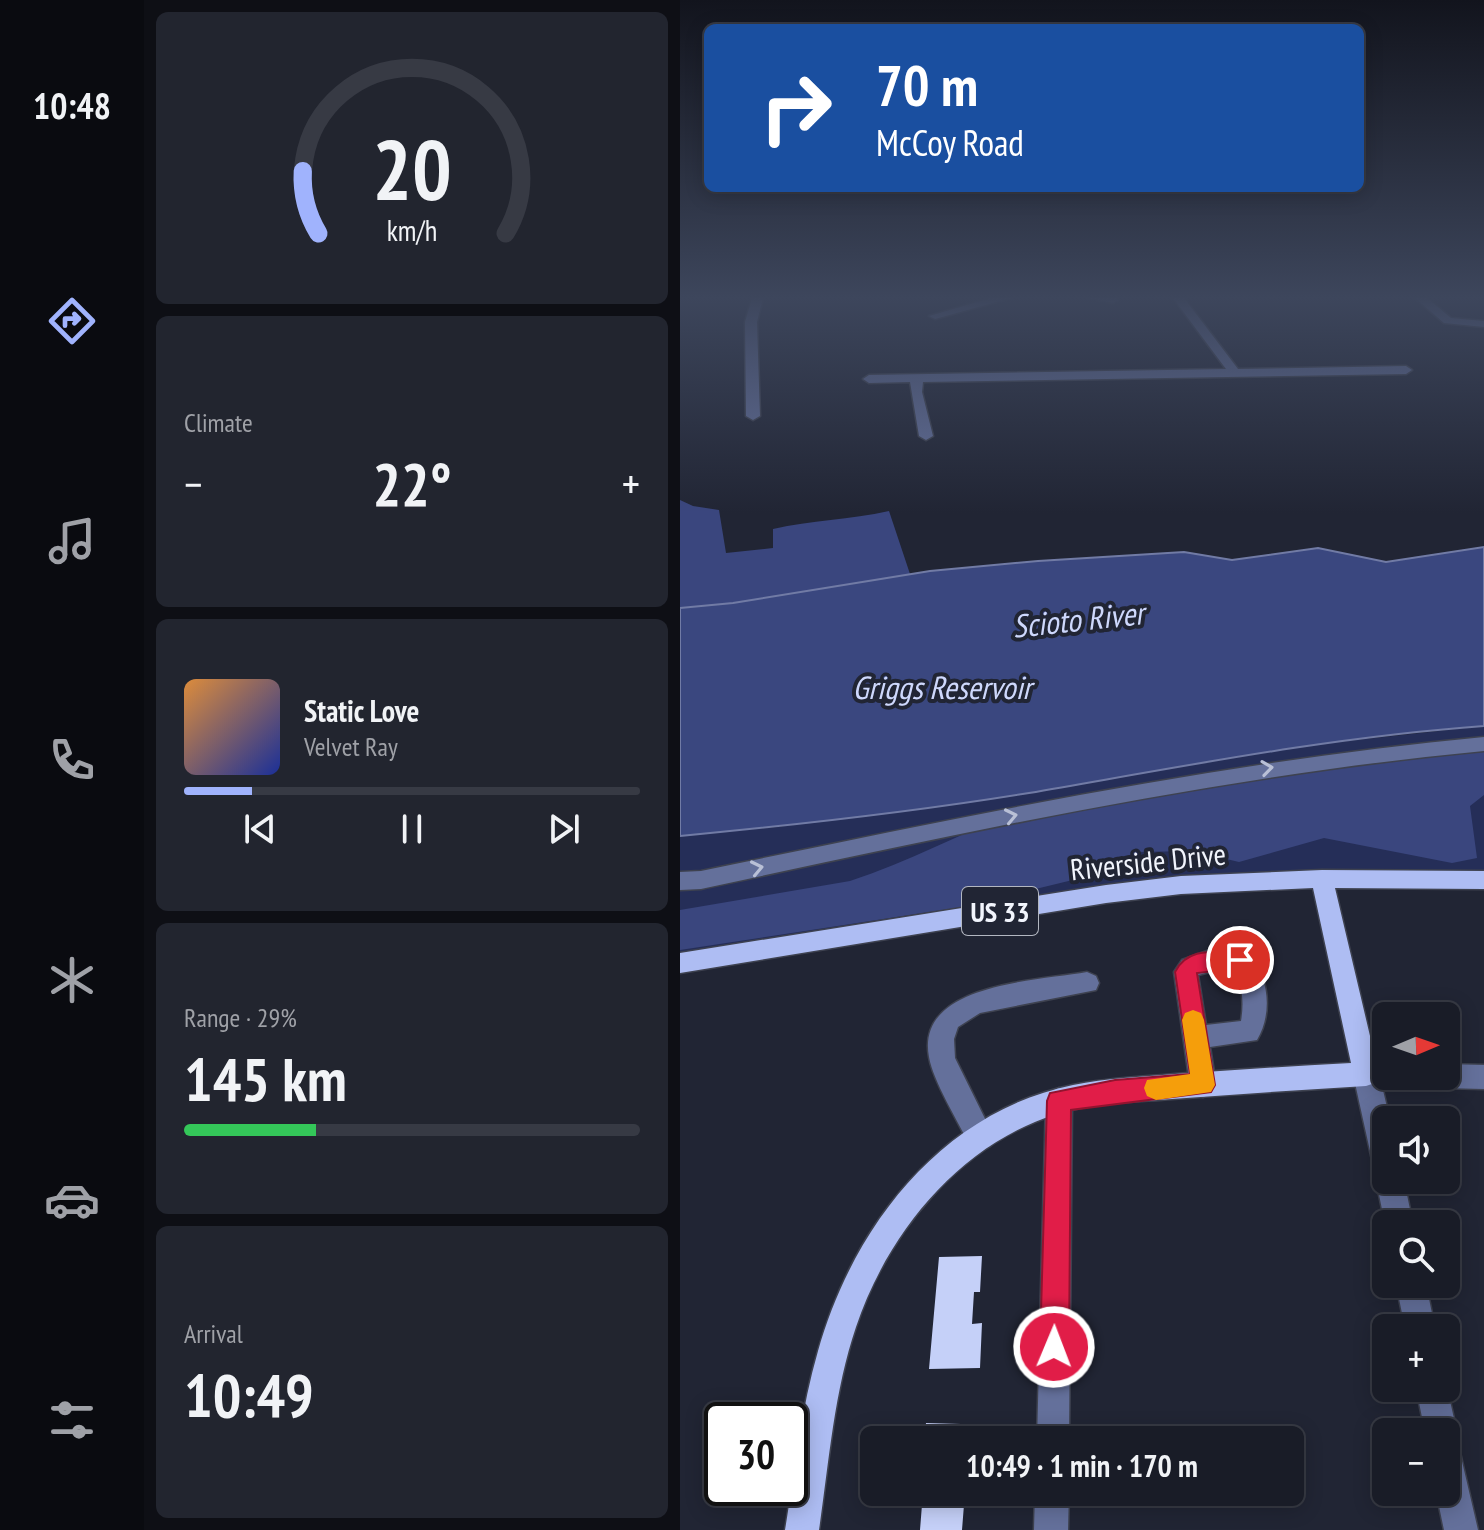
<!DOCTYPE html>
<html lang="en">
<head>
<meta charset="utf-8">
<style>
	:root { --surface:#191c27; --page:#22252f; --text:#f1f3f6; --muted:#9fa1a7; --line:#373a44; --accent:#a0b3fd }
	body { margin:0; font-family:"PT Sans Narrow",sans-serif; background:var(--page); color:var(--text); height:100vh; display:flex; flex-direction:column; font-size:30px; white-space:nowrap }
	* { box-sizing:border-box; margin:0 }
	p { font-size:26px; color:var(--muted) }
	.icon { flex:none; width:44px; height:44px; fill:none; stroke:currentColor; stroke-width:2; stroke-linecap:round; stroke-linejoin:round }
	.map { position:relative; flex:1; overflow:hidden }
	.details { display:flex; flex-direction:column; gap:12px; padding:12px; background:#0e0f15; width:536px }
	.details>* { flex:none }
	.top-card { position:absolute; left:24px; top:24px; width:660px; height:168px; border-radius:12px; box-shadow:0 4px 20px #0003,0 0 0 2px var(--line); background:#1a4fa0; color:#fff; overflow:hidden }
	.needle { width:52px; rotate:88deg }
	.controls { position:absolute; left:692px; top:1002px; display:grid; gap:16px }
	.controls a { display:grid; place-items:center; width:88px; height:88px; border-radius:12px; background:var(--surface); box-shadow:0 4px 20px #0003,0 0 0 2px var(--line); font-size:40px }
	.speed { position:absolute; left:24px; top:1402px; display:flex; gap:16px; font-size:40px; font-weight:700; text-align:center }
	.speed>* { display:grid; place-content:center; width:104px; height:104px; border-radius:50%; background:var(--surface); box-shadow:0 4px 20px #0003,0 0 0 2px var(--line); line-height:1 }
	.speed .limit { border:4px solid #111; border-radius:12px; background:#fff; color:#111 }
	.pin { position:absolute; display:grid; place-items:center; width:68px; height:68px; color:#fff; margin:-34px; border:4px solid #fff; border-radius:50%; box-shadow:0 2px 8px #0007 }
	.me { position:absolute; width:88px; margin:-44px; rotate:1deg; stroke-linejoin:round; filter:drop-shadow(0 0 6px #0008) }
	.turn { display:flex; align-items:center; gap:28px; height:168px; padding:0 40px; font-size:36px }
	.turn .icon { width:104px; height:104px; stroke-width:2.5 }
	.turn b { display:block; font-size:56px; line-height:68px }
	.big { font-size:60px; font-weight:700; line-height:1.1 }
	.details .widget { flex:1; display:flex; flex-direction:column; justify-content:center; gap:12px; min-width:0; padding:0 28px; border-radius:12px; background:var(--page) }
	.details .dial { align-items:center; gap:0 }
	.dial svg { height:208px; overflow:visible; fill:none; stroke:var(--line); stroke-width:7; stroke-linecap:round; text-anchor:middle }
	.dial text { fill:var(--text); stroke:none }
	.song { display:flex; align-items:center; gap:24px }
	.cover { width:96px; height:96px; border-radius:12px; background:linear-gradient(135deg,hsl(30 70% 55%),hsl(230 70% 35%)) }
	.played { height:8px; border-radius:4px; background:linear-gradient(90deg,var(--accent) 15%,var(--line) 15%) }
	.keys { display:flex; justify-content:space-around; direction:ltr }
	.heat { display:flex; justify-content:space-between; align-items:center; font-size:44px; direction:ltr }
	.charge { height:12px; border-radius:6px; background:linear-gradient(90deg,#34c759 29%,var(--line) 0) }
	.trip { position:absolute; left:180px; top:1426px; width:444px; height:80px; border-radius:12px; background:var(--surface); box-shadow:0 4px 20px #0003,0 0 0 2px var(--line); font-weight:700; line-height:80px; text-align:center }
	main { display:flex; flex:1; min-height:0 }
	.dock { display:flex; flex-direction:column; width:144px; justify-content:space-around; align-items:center; background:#0a0b10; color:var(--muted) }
	.dock .icon { width:56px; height:56px }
	.dock .on { color:var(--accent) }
	.dock b { font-size:36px; color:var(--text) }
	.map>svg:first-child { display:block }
</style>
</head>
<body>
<main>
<nav class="dock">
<b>10:48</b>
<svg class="icon on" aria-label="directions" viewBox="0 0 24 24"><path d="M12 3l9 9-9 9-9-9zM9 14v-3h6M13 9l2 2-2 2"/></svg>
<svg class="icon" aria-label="music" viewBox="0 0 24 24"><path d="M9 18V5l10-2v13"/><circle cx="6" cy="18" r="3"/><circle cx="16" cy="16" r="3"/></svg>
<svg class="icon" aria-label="phone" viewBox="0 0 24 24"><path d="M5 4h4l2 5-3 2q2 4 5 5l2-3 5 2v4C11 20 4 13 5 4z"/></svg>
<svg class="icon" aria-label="climate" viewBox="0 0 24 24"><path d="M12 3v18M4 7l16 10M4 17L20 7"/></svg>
<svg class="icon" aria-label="car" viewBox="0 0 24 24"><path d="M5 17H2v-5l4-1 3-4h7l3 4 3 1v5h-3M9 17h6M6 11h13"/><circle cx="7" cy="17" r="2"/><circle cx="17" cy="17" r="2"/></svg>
<svg class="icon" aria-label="filters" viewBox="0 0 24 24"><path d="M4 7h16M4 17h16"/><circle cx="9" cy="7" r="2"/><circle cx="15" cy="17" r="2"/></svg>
</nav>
<section class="details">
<div class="widget dial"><svg viewBox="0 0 100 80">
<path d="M14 69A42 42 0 1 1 86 69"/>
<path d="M14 69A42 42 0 0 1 8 45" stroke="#a0b3fd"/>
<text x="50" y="56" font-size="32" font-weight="700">20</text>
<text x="50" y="72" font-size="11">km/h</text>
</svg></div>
<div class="widget"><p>Climate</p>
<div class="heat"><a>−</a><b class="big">22°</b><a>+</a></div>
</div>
<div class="widget">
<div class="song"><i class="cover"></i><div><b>Static Love</b><p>Velvet Ray</p></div></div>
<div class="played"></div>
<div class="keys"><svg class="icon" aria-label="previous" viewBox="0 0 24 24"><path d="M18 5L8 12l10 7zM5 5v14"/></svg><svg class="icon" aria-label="pause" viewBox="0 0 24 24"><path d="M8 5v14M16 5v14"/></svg><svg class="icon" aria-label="next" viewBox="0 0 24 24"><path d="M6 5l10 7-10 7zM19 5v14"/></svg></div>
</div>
<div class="widget"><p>Range · 29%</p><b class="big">145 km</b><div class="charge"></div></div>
<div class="widget"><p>Arrival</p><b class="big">10:49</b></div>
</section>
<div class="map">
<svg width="804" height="1530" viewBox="0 0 804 1530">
	<rect width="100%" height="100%" fill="#212534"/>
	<path fill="#252e58" d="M804 726V880L568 881 0 963V836L98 827 344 793 631 745Z"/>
	<path fill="#3a467e" d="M0 500 13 506 39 510 46 553 93 548V529C131 520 170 520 209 511L230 574 53 603 0 608Z
		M804 741V795L790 806 797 858 772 863 644 838 559 862 513 851 456 852 430 868 405 877 282 907 0 950V910L170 881C239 859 301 821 371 800L633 758Z"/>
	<path fill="#3a477f" stroke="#717ba5" stroke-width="2" d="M804 547V726C651 737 500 767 349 793 233 812 116 825 0 836V608L53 603 250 571 358 561 504 552 552 560 638 548 706 562Z"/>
	<path fill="#c5d0f8" d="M302 1256 300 1292H294L292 1324 302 1323 300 1368 249 1369 259 1257Z
		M246 1423 281 1424 280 1440H244Z
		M243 1492H285L282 1530H240Z"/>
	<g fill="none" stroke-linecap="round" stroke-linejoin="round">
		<g stroke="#3e4250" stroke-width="3">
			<path id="minor" d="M72 298H83L77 322 80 416 73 420 66 416 65 322Z
				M311 298H331L255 319 249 316Z
				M409 298H437L439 300 433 303Z
				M493 298H504L558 369 726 366 732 370 726 374 243 382 242 392 253 436 246 440 239 436 230 382 189 383 183 379 189 375 546 369Z
				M735 298H747L771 318 804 321V327L764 323Z
				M804 737V751C539 776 281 833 21 889L0 890V872L21 871C281 817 539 762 804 737Z
				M530 950 568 953C589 976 593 1013 577 1040L530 1047 536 1085 532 1094 523 1097 514 1094 510 1085 494 972 502 960ZM538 970H554C563 986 564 1004 561 1021L526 1025 518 975Z
				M407 972 416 976 419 983 416 990 300 1013 278 1027 274 1039 275 1058 314 1137 310 1146 300 1150 290 1146C279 1123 253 1081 249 1057 235 983 358 981 407 972Z
				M686 1062H706V1076H718L715 1083 702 1086 710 1120H706V1180H724L733 1224H706V1227L705 1224 696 1180 700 1171 692 1160 673 1074 677 1065Z
				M766 1064 804 1065V1089L762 1088 753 1085 749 1076H766Z
				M379 1088 388 1092 392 1101 389 1440H357L366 1101 370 1092Z
				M716 1284H746L755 1328H725Z
				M766 1383 777 1432 773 1442 778 1444 798 1530H764L756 1492H766V1432H745L736 1388H766Z
				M355 1492H389L388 1530H354Z"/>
		</g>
		<g stroke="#3e4250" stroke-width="3">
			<path id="major" d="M642 870 804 871V889L655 888 699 1074 695 1083 686 1086C621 1090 557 1094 492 1099 454 1102 414 1102 377 1114 280 1144 208 1232 176 1327 154 1392 149 1462 139 1530H105C115 1470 121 1409 138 1351 173 1227 261 1112 393 1085 426 1078 461 1077 495 1074 554 1070 612 1066 671 1063L633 888 501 894 426 903 0 973V953L426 885 501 876Z"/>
		</g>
		<use href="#minor" fill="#64709b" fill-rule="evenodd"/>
		<use href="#major" fill="#aebdf3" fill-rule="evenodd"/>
	</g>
	<defs><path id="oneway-chevron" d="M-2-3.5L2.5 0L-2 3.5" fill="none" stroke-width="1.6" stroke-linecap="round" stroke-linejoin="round" transform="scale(2)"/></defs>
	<g stroke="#b9c0d6">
		<use href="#oneway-chevron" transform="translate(587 768) rotate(-8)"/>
		<use href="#oneway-chevron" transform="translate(331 816) rotate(-12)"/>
		<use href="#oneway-chevron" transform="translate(77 868) rotate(-12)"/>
	</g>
	<linearGradient id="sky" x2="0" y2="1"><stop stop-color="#12141d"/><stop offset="0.58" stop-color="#3d465c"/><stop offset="1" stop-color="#3d465c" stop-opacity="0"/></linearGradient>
	<rect width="804" height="513" fill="url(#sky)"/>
	<path fill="#e11d48" stroke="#92132f" stroke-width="2" d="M560 951 568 953 571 960 568 967 517 973 535 1085 531 1092 391 1110 389 1347 384 1357 374 1362 364 1357 360 1347 367 1101 370 1093 435 1080 510 1074 495 972C507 947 535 952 560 951Z"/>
	<path fill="#f59e0b" d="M513 1010 521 1013 524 1020 535 1085 531 1092 476 1100 467 1096 464 1088 467 1080 510 1074 502 1020 505 1013Z"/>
	<g text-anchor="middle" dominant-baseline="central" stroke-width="8" stroke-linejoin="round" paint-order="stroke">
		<rect fill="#212534" stroke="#b3b7c1" stroke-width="2" x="282" y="887" width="76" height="48" rx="6"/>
		<g font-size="28" font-weight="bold" fill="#f2f5fd">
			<text x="320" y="911">US 33</text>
		</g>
		<g font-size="30" fill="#f2f5fd" stroke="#212534">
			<text transform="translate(468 861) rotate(-6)">Riverside Drive</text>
		</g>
		<g font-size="32" font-style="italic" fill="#ced8fc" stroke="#212534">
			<text transform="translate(398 619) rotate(-6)">Scioto River</text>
			<text x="262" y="687">Griggs Reservoir</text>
		</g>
	</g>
</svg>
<div class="controls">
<a><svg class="needle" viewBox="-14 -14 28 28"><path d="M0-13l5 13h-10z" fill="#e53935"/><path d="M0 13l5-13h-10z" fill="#9fa1a7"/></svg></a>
<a><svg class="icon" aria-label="sound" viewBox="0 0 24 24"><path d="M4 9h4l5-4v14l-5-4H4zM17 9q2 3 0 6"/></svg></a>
<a><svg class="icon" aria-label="search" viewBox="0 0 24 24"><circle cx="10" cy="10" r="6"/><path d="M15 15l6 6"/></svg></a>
<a>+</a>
<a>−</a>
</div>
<div class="speed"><div class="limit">30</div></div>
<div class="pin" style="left:560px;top:960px;background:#d93025"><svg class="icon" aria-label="arrive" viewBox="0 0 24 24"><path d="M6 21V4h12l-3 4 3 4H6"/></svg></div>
<svg class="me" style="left:374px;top:1347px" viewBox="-20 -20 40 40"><circle r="17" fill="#e11d48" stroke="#fff" stroke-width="3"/><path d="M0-11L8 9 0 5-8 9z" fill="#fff"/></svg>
<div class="trip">10:49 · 1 min · 170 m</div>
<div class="top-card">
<div class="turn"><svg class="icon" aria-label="right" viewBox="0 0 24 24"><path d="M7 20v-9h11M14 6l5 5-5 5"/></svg><div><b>70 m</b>McCoy Road</div></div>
</div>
</div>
</main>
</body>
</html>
